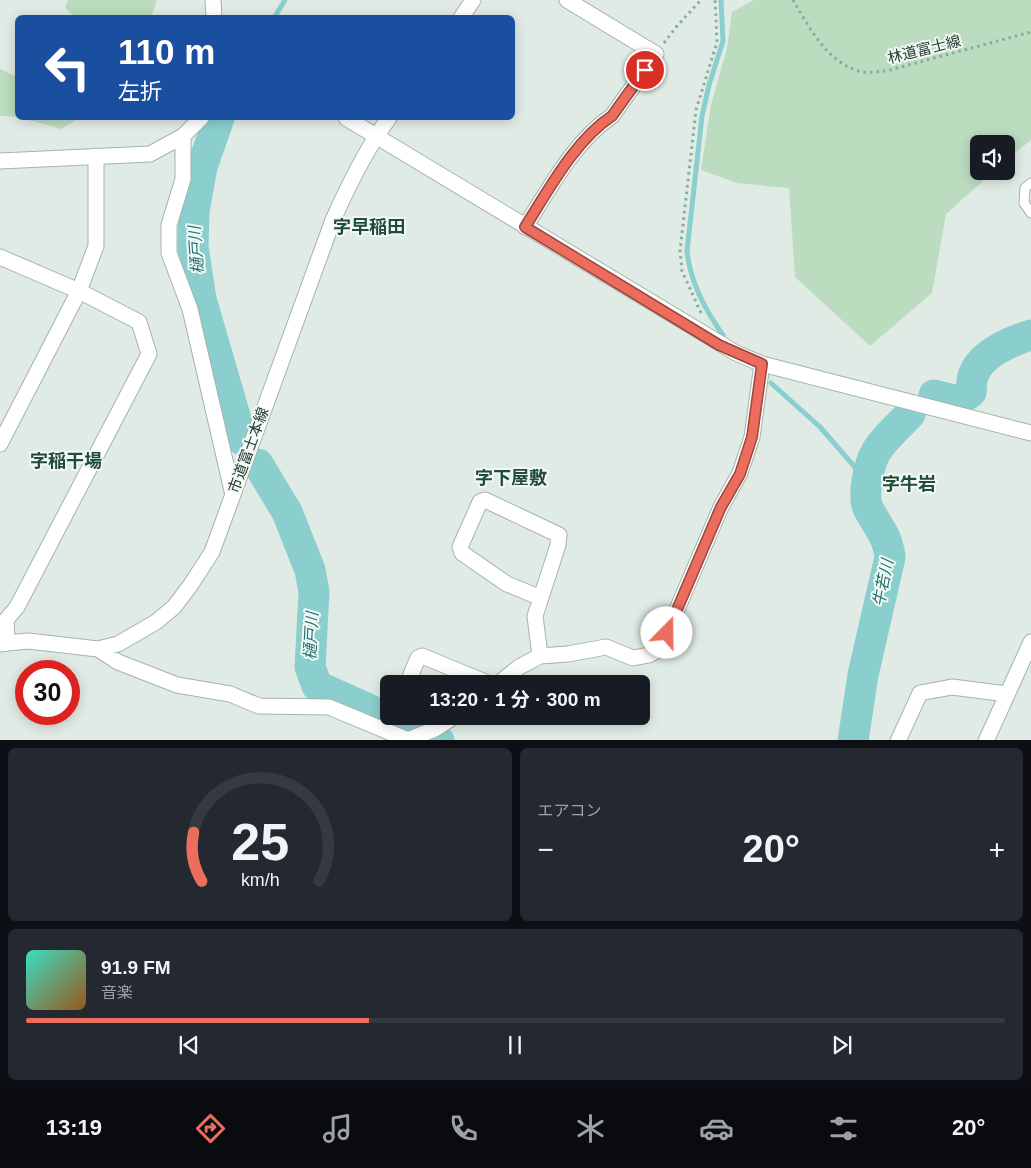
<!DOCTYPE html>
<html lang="ja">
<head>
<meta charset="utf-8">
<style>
	:root { --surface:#171b24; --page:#242831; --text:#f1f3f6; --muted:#9ea1a6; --line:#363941; --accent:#ec6d5e }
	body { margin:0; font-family:Arial,"Noto Sans JP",sans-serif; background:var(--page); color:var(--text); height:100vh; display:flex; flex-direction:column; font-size:19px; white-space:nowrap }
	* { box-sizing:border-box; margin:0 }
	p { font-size:16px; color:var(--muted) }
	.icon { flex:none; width:28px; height:28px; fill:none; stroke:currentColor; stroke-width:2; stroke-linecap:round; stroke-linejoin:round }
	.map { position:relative; height:740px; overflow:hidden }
	.sheet { display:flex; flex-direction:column; gap:8px; padding:8px; background:#0d0f14; flex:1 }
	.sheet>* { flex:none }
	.banner { position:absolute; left:15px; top:15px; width:500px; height:105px; border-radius:8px; box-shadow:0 2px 12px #0003; background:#1a4fa0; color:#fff; overflow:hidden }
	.buttons { position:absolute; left:970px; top:135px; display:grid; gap:10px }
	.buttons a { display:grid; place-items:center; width:45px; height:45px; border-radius:8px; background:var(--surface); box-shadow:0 2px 12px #0003; font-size:25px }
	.speed { position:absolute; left:15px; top:660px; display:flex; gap:10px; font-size:25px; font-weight:700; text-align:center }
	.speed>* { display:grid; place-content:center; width:65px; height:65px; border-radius:50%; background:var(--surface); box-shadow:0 2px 12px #0003; line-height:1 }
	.speed .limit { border:8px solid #d22; background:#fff; color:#111 }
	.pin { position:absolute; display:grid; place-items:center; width:42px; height:42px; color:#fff; margin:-21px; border:2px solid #fff; border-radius:50%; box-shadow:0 1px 5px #0007 }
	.me { position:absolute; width:55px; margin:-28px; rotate:22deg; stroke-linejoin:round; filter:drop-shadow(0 0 4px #0008) }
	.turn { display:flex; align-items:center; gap:18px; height:105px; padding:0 20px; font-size:22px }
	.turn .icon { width:65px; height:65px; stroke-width:2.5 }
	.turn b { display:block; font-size:35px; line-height:42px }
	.big { font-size:38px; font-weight:700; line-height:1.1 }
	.sheet .tile { flex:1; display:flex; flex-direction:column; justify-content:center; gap:8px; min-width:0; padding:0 18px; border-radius:8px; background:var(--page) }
	.sheet .dial { align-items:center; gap:0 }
	.dial svg { height:130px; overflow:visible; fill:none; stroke:var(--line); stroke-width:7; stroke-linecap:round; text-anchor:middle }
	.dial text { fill:var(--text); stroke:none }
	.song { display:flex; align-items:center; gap:15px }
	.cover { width:60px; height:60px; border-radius:8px; background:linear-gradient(135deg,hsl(170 70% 55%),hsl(30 70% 35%)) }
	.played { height:5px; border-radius:2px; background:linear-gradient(90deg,var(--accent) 35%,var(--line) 35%) }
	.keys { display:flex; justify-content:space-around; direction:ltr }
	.heat { display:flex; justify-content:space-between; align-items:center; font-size:28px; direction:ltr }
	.sheet .tiles { flex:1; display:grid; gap:8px; grid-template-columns:1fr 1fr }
	.tile:last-child { grid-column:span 2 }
	.trip { position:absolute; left:380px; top:675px; width:270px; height:50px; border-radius:8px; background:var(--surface); box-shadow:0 2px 12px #0003; font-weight:700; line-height:50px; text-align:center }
	.tab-bar { display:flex; height:80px; justify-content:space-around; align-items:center; background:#090b0e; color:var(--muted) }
	.tab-bar .icon { width:35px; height:35px }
	.tab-bar .active { color:var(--accent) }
	.tab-bar b { font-size:22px; color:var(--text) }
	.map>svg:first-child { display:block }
</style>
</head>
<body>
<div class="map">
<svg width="1031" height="741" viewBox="0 0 1031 741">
	<rect width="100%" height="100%" fill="#e1ebe5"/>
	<path fill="#bbdcbf" d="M68 0H157L151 17 76 18 65 8Z
		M754 0H1031V140L1006 160V144H979V171H994L946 214 932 293 870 346 795 277 789 188 737 183 701 170 711 105 727 48 732 12Z
		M0 69 17 77V117L0 116Z
		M22 118H79L61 129Z"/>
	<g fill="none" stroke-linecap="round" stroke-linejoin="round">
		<path stroke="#8bcece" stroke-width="5" d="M721 0 723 41 709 85 702 116 687 251C690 282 705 310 723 335
			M274 18 285 0
			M771 383 820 427 867 481"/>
		<path stroke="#8bcece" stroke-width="31" d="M219 118 202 167 194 211 193 247 201 299 242 440
			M934 395 959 401 971 392C972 387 971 381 973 376 980 354 1011 341 1031 335
			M258 464 287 512 310 570 314 592 310 667 317 686 439 741
			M853 741 863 675 890 557C888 536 877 526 868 508 862 496 869 464 876 452 884 438 899 426 910 414"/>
		<g stroke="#a4b3ab" stroke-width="11">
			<path id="lane" d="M1031 183 1025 188 1024 203 1031 213"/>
		</g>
		<g stroke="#a4b3ab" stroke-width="17">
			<path id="street" d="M213 0 214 18
				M461 18 473 0
				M346 118 736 353 762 364 1031 433
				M183 136V179L169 225V253L190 309 233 495
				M0 161 150 154 183 136 201 118
				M525 227C548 191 575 140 612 116L656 54 567 0
				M0 257 79 291 139 322 149 354 17 607 6 620 7 643 28 641 98 649 118 644 156 622 174 607 190 586 212 552 333 220C349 184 366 149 389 118
				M0 444 79 291 96 246V156
				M98 649 118 662 177 685 230 694 259 706 329 707 408 740 435 729 455 716
				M540 656 535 616 558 545 559 535 485 500 480 502 460 547 462 553 507 584 541 598
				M407 684 418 658 422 656 490 684
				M498 684 519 667 540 656 568 654 606 647 633 658 649 655 660 649 721 507 740 473 752 437 762 364
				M423 716 442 724
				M898 741 920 693 952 687 1007 694
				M986 741 1031 642"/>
		</g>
		<g stroke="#a0b6ac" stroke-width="17">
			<path id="secondary" d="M0 644 7 643"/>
		</g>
		<path stroke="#83ae9a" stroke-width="3" stroke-dasharray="2.5 4" stroke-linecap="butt" d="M793 0C809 27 828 65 863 72 870 73 879 71 886 71L1031 32
			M664 43 677 26 701 0
			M701 313 682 271 680 251 696 110 717 42 715 0"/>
		<use href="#lane" stroke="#fff" stroke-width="9"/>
		<use href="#street" stroke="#fff" stroke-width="15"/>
		<use href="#secondary" stroke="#fff" stroke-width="15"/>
	</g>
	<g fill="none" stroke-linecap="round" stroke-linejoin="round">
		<g stroke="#99473d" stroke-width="12">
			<path id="route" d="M645 70 612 116C575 140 548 191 525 227L719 345 762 364 752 437 740 474 721 507 667 633"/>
		</g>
		<use href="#route" stroke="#ec6d5e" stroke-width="9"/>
	</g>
	<g text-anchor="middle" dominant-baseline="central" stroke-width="4" stroke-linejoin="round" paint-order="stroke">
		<g font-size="15" fill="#223b31" stroke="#f2f8f4">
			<text transform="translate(924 49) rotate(-14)">林道富士線</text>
			<text transform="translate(248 450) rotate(-70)">市道富士本線</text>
		</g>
		<g font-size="16" font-style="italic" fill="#1f7375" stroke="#f2f8f4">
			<text transform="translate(196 250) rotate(-94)">樋戸川</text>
			<text transform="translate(883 583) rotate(-79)">牛若川</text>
			<text transform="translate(311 636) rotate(-87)">樋戸川</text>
		</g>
		<g font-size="18" font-weight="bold" fill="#1f4c3b" stroke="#f2f8f4">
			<text x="369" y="227">字早稲田</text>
			<text x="66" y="461">字稲干場</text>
			<text x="511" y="478">字下屋敷</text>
			<text x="909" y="484">字牛岩</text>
		</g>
	</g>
</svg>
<div class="buttons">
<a><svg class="icon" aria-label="sound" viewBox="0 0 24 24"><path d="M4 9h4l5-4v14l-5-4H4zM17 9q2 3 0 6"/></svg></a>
</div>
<div class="speed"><div class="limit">30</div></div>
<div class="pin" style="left:645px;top:70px;background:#d93025"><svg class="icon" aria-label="arrive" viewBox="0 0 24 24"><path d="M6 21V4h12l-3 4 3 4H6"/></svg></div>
<svg class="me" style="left:667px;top:633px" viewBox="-20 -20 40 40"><circle r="19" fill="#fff"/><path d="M0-13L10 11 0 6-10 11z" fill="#ec6d5e"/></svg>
<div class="trip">13:20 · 1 分 · 300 m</div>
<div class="banner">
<div class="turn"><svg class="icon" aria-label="left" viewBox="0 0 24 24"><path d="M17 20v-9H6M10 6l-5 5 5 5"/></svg><div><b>110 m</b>左折</div></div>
</div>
</div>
<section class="sheet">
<div class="tiles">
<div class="tile dial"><svg viewBox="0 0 100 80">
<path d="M14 69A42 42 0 1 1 86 69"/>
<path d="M14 69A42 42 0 0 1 9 39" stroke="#ec6d5e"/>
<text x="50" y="56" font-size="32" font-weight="700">25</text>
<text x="50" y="72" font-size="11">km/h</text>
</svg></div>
<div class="tile"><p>エアコン</p>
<div class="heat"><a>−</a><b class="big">20°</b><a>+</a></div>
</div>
<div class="tile">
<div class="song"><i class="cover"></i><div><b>91.9 FM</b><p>音楽</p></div></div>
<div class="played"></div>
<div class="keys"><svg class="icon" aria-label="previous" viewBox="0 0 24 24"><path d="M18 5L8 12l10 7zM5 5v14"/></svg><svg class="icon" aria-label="pause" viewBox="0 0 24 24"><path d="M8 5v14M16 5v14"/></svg><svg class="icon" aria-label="next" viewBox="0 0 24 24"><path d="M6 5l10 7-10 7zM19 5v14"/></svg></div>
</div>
</div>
</section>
<nav class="tab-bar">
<b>13:19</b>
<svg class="icon active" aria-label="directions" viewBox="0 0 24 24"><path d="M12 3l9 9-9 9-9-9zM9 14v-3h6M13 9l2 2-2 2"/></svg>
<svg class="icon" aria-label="music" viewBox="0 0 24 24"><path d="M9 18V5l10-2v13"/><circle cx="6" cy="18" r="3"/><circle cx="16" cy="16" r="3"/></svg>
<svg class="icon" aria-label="phone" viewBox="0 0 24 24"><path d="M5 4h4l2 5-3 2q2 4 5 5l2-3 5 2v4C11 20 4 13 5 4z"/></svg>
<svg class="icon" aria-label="climate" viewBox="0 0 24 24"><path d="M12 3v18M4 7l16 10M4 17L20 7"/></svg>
<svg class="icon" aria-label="car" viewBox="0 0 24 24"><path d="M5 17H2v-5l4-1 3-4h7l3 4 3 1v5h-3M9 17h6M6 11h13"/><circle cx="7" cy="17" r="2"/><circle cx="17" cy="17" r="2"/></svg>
<svg class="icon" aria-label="filters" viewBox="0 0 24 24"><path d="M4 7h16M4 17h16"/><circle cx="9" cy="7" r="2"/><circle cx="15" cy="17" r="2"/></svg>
<b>20°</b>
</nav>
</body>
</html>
